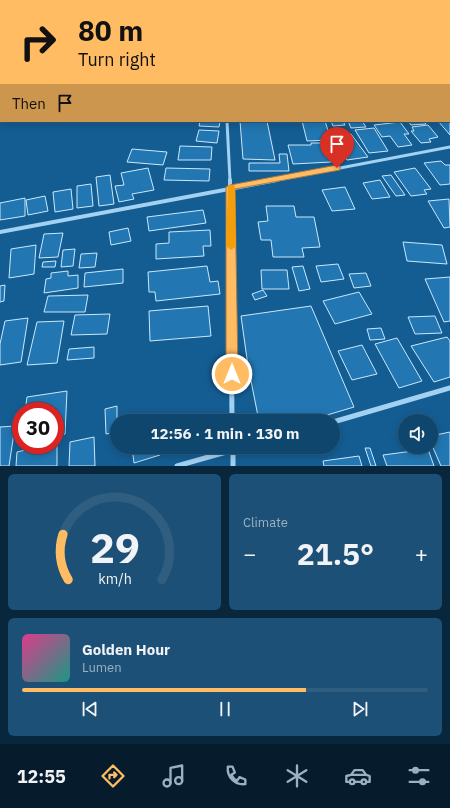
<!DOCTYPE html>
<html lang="en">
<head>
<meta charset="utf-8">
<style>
	:root { --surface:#0f466e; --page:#1d5076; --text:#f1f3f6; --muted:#9bb1c2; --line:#2f5e81; --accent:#ffbc63 }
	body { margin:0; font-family:"IBM Plex Sans",sans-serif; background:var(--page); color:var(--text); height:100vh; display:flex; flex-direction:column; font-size:15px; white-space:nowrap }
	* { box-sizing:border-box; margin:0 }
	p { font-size:13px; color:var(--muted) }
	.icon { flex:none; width:22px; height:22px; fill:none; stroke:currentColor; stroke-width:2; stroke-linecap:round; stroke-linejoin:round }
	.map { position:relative; height:466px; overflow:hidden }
	.details { display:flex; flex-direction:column; gap:8px; padding:8px; background:#08263c; flex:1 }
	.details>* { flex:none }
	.top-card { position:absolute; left:0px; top:0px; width:450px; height:122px; box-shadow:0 2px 10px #0003,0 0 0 1px var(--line); background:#ffbc63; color:#111; overflow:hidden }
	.buttons { position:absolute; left:398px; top:414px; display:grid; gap:8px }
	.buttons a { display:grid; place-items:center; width:40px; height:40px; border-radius:50%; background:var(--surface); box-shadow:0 2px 10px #0003,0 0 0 1px var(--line); font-size:20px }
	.speed { position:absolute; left:12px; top:402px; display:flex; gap:8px; font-size:20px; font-weight:700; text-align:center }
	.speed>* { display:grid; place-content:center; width:52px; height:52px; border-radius:50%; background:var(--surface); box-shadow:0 2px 10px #0003,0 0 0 1px var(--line); line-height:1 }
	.speed .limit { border:6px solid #d22; background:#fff; color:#111 }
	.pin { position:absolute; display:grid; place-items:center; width:34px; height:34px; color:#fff; margin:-41px -17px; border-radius:50% 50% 50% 0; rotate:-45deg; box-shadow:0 0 4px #0007 }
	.pin .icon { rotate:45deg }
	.me { position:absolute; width:44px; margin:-22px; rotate:0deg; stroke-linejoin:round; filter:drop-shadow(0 0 3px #0008) }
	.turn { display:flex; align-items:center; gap:14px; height:84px; padding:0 12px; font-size:18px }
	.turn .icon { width:52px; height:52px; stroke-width:2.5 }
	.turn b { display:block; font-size:28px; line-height:34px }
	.then { display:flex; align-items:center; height:38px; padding:0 12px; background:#0003; gap:8px; font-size:15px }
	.big { font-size:30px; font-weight:700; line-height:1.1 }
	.details .tile { flex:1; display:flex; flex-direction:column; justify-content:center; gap:6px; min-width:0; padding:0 14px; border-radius:6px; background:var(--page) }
	.details .dial { align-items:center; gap:0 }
	.dial svg { height:104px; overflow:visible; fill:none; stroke:var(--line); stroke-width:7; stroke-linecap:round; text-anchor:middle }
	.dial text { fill:var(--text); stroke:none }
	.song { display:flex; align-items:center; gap:12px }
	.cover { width:48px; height:48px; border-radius:6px; background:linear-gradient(135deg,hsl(330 70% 55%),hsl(170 70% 35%)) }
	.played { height:4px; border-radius:2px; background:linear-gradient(90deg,var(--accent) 70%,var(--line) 70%) }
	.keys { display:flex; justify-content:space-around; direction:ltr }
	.heat { display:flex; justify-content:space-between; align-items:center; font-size:22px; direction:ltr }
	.details .tiles { flex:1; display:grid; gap:8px; grid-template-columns:1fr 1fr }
	.tile:last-child { grid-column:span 2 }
	.trip { position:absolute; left:110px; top:414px; width:230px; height:40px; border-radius:20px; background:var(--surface); box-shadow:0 2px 10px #0003,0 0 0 1px var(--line); font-weight:700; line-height:40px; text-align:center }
	.tabs { display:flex; height:64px; justify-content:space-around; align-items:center; background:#061c2c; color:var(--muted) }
	.tabs .icon { width:28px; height:28px }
	.tabs .current { color:var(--accent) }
	.tabs b { font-size:18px; color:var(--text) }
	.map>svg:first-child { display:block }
</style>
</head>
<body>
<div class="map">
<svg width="450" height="466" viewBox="0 0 450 466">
	<rect width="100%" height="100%" fill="#145d93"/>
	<path fill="#2277b2" stroke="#c9e8fc" d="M0 0H25L26 1H1L0 21Z
		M449 116 450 117V135L438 121H449Z
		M200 121H220L219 127 199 126Z
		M240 121H267L275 160 243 159Z
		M302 121H325L331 140 307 141Z
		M331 121H343L345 125 333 126Z
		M348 121H362L366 127 351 128Z
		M408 121H424L426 124 411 125Z
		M400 122 409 134H404L412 145 398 147 390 136 382 137 374 125Z
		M428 125 438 137 429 139 431 142 421 143 411 131H414L412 127Z
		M374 128 388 151 369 153 355 130Z
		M199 130 219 131 217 143 196 141Z
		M351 134 368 157 347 160 333 137Z
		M311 143H330L333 149H327L331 162 293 164 288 145H311Z
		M180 146 212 147 211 160H178Z
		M132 149 167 152 163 165 127 162Z
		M279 154H287L289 171H249V163H280Z
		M441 161 445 165H450V184L440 185 424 163Z
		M148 168 154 190 132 194 134 199 119 202 115 186 124 185 121 173Z
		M166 168 210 169 209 181 164 180Z
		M415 168 431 189 424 190 427 194 411 196 394 172Z
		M110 175 114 204 99 206 96 177Z
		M391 175 405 195 396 196 382 176Z
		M380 180 390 197 372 199 363 183Z
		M91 184 93 206 77 208V186Z
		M345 187 355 209 332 211 322 190Z
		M71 189 73 209 55 212 53 192Z
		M45 196 48 211 28 215 26 200Z
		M25 198V216L0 220V203Z
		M449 199 450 227 444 228 428 201Z
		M266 206H294L296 217H314L320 247 302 248 304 257H273L271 240H261L258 222 268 221Z
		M203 210 206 223 149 231 147 217Z
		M128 228 131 241 111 245 109 232Z
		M210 230 211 246H203L204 256 156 259V244L169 243V232Z
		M63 233 58 257 39 258 44 234Z
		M403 242 442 245 447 264 407 261Z
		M36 245 34 274 9 278 11 249Z
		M75 249 73 266 61 267 63 250Z
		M97 253 95 267 79 268 81 254Z
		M56 261 55 267H42L43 262Z
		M338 264 344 279 321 282 316 266Z
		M207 266 210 282 218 281 220 294 156 301 155 292H149L148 272Z
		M303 266 310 289 299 291 292 267Z
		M123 269V283L84 287 85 273Z
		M261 270H287L289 289H262Z
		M68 271V276L78 275V288L44 293 46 279 51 278V273Z
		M366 273 371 286 354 288 349 274Z
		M450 277V321L444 322 425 279Z
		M5 285 4 301 0 302V286Z
		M263 290 267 296 255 300 252 294Z
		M359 292 372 314 335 324 323 301Z
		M88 295 85 312H44L48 296Z
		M208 306 211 336 150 341 149 311Z
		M311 306 354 407 307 421H259L248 366 241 316Z
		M110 314 107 334 71 335 75 315Z
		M435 316 442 333 415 334 408 317Z
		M28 318 21 362 0 365V344L5 321Z
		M64 321 57 363 27 365 37 322Z
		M381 328 385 339 370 340 367 329Z
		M447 337 450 341V377L434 382 411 346Z
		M397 338 422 381 399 388 375 344Z
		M362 345 377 374 352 380 338 351Z
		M94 347V358L67 360 69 349Z
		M67 391 65 434 55 436V411H25L27 397Z
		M117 406V432L106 434 105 409Z
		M15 426 9 466H0V427Z
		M450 432V466H441L431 443V436Z
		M94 437 95 466H69L70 442Z
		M55 443H57V466H16L17 452 48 445H55Z
		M132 447H159L160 455 134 463Z
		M365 448H370L376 466H371Z
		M428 449 434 466H387L383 455Z
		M359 456 362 466H324L323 461Z"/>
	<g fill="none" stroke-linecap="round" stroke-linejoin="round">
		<path stroke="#a2d1f2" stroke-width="2.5" d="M336 1 347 0"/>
		<path stroke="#a2d1f2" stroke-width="3" d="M227 121 230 181
			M272 181 450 147"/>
		<path stroke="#a2d1f2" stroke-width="4" d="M230 180 231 307
			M0 232 277 180"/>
		<path stroke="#a2d1f2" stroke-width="5" d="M231 306 232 421
			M333 422 450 388
			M233 447V466
			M177 466 244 447"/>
	</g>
	<path fill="#ffbc63" stroke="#a67a40" d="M337 165 340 166V170L235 189 238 374 236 378 232 380 228 378 226 374V187L230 185Z"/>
	<path fill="#f59e0b" d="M228 185H234L235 187 236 246 231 250 226 246Z"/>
</svg>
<div class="buttons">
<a><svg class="icon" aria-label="sound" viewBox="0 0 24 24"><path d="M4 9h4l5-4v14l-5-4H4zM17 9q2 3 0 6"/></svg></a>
</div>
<div class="speed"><div class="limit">30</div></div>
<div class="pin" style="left:337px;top:168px;background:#d93025"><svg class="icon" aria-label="arrive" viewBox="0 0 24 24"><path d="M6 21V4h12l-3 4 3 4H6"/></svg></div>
<svg class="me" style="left:232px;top:374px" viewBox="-20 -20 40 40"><circle r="17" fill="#ffbc63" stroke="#fff" stroke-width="3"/><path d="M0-11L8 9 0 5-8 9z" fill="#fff"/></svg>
<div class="trip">12:56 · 1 min · 130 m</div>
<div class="top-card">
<div class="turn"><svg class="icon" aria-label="right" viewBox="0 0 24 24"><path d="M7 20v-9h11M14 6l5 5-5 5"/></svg><div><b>80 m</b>Turn right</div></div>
<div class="then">Then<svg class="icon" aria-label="arrive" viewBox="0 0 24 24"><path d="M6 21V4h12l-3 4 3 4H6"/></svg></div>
</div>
</div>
<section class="details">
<div class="tiles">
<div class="tile dial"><svg viewBox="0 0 100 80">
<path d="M14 69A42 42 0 1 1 86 69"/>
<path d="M14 69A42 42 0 0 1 10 34" stroke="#ffbc63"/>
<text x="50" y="56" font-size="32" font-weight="700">29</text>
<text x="50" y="72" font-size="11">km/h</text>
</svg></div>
<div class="tile"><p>Climate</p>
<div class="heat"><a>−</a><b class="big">21.5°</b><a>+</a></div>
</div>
<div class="tile">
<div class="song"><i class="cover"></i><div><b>Golden Hour</b><p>Lumen</p></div></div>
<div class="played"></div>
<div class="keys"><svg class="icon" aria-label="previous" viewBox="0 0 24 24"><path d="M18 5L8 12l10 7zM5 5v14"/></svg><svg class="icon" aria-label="pause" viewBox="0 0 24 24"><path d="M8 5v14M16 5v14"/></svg><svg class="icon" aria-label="next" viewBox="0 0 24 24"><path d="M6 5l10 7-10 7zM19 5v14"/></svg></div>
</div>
</div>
</section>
<nav class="tabs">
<b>12:55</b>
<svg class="icon current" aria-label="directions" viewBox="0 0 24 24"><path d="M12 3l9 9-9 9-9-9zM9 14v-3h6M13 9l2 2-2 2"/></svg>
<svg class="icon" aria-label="music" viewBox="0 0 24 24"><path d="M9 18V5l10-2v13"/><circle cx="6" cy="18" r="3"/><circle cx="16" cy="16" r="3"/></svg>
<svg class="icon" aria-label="phone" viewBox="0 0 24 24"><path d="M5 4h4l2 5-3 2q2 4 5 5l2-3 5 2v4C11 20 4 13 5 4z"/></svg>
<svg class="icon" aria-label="climate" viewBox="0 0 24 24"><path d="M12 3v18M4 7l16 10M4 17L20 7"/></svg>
<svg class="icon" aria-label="car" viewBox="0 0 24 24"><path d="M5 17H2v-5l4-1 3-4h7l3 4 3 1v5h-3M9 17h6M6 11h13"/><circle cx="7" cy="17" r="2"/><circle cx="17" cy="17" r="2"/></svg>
<svg class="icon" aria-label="filters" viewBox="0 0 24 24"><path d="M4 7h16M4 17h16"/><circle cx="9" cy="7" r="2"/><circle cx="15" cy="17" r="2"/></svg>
</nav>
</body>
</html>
